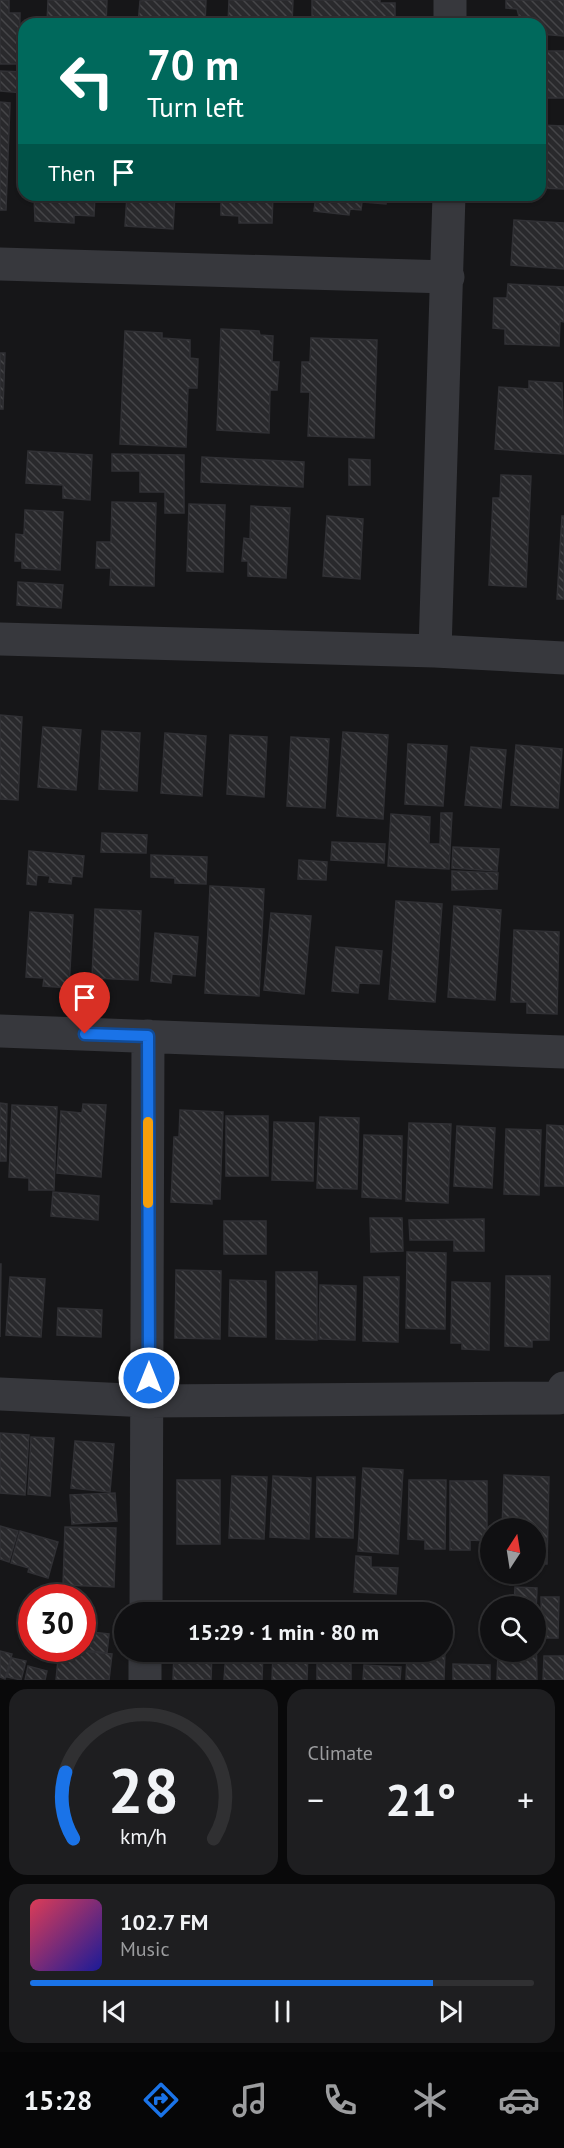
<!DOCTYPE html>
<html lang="en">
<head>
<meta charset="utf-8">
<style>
	:root { --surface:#101012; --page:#1e1e20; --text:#f1f3f6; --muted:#9c9d9f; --line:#303032; --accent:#1a73e8 }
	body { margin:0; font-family:"PT Sans",sans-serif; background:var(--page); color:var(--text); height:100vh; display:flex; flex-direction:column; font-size:22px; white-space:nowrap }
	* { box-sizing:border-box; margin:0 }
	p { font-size:20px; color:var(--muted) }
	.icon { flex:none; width:33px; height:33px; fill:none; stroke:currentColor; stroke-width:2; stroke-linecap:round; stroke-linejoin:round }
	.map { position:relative; height:1680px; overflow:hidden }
	.panel { display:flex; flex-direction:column; gap:9px; padding:9px; background:#09090a; flex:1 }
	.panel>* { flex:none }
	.top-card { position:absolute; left:18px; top:18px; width:528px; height:183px; border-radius:18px; box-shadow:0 2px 4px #0004,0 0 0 2px var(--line); background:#00695c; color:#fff; overflow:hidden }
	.needle { width:39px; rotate:12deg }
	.controls { position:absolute; left:480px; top:1518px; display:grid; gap:12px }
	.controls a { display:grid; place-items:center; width:66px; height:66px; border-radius:50%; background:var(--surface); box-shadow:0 2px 4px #0004,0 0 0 2px var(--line); font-size:30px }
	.speed { position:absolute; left:18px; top:1584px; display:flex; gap:12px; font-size:30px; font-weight:700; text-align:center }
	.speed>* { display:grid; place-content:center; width:78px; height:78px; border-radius:50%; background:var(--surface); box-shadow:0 2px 4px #0004,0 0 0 2px var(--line); line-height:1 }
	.speed .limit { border:9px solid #d22; background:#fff; color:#111 }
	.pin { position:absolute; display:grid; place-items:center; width:51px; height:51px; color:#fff; margin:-62px -26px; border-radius:50% 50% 50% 0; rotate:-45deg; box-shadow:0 0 6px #0007 }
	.pin .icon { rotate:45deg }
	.me { position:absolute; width:66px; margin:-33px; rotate:0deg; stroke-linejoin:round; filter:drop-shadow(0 0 4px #0008) }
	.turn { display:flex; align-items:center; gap:21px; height:126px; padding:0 30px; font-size:27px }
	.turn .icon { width:78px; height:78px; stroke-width:2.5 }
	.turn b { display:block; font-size:42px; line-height:51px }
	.then { display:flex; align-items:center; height:57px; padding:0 30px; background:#0003; gap:12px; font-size:22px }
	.big { font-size:45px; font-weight:600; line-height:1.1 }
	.panel .widget { flex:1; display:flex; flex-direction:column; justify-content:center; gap:9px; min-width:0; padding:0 21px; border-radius:18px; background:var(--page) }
	.panel .dial { align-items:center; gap:0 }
	.dial svg { height:156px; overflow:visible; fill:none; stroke:var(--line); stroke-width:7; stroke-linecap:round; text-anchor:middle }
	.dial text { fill:var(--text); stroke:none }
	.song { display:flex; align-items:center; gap:18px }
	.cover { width:72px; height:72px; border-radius:9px; background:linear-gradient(135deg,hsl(350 70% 55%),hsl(240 70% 35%)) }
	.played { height:6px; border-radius:3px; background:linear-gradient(90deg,var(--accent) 80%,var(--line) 80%) }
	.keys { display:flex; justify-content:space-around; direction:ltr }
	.heat { display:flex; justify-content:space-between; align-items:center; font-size:33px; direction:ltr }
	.panel .tiles { flex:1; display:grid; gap:9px; grid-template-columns:1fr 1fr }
	.widget:last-child { grid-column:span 2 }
	.trip { position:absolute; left:114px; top:1602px; width:339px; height:60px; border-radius:30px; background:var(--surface); box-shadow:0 2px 4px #0004,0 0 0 2px var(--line); font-weight:600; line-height:60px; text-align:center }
	.dock { display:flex; height:96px; justify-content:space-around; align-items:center; background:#060607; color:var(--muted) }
	.dock .icon { width:42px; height:42px }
	.dock .selected { color:var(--accent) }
	.dock b { font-size:27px; color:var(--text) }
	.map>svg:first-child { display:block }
</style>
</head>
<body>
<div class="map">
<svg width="564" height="1680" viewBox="0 0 564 1680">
	<defs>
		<pattern id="building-back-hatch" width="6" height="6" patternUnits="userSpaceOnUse" patternTransform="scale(1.5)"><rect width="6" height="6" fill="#29292c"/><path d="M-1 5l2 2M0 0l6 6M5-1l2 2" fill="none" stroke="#454548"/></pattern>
	</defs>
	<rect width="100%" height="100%" fill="#161618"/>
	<path fill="url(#building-back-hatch)" stroke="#303034" stroke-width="1.5" d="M0 0H9V13H20L19 64H0Z
		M48 0H107L106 24H47Z
		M152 0H206L205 24H138L140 1Z
		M229 0H293L292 24H228Z
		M312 0H380V3H395V24H312Z
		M506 0H564V36L540 34V24L533 22 521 24 517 9 506 8Z
		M540 51H564V98H540Z
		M0 71 24 72V93L0 91Z
		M0 102 10 103 6 210H0Z
		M540 125 564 126V189L540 188Z
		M34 195H95L94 216 74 215V223L35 221Z
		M127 195H175L173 229 125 226Z
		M221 195H273L272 223H239V216L221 215Z
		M316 195H387L386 204 362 202 361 210 350 209 349 215 314 211Z
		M514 220 564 223V269L511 265Z
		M508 284 564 287V322L560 321 559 346 505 344V329L493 328 494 298H507Z
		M221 329 259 331 260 335 273 336 272 362H279L277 390H270L269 433 217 430Z
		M125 331 162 333V338L190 340V358L198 359 197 388H188L186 447 120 444Z
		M311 338 377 340 374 438 308 436 310 392H301L302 362H310Z
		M0 353H5L3 409H0Z
		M529 381 562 383 564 454 495 449 499 387 529 389Z
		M28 451 92 455 90 500 63 498V485L26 483Z
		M112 454 184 455V513H165V492H140V471H112Z
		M202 457 304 462 303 487 201 482Z
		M349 459 370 460V485H349Z
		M501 475 531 476 526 587 489 585 493 498H500Z
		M112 502 156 503 154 586 110 585 111 568H96L97 542H111Z
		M189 504 225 505 223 572 187 571Z
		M251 506 290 508 286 578 248 576V561H242L244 538 250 539Z
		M25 510 63 512 60 570 22 568V561H15L16 534 24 535Z
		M327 516 363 519 360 579 323 576Z
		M562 516H564V599H557Z
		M18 582 63 585 61 608 17 605Z
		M0 715 22 717 18 800 0 799Z
		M43 727 81 730 76 790 38 787Z
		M102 731 140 733 137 791 99 789Z
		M343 732 388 735 383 819 337 816Z
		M165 733 206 736 202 796 161 793Z
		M230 735 267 737 264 797 227 794Z
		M291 737 329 739 325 808 287 806Z
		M408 744 447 746 443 806 405 804Z
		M516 745 562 749 558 808 511 805Z
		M471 747 506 750 501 808 465 805Z
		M441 813H452L449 869 388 866 391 814 430 817 429 844H440Z
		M102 833 147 835 146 853 101 852Z
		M332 842 385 844 384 863 331 860Z
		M453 847 499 849 497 871 452 868Z
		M29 851 84 856 82 877 72 876 71 884 49 882 50 876 37 875 36 885 27 884Z
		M151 855 207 857 206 884 175 883V878L151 877Z
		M299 860 327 862 326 880 298 879Z
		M452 871 498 873 497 889 452 890Z
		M210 886 264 889 259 996 205 993Z
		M396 901 442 904 435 1002 389 999Z
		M454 906 501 910 495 1000 448 997Z
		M95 909 141 911 138 980 92 978Z
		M30 912 73 915 69 988 43 986 44 978 26 977Z
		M271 913 311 916 304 994 264 990Z
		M514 930 559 932 557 1014 527 1013V1002H511Z
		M155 933 198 937 195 976 172 974 171 983 151 981Z
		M336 947 382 951 379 984 359 983 358 993 332 991Z
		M0 1103 7 1104 6 1161H0Z
		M83 1104 106 1105 101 1177 57 1173 61 1111 82 1113Z
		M12 1105 57 1107 54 1190H29V1178L9 1177Z
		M180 1110 223 1112 220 1199H212V1204L171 1202 174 1137H179Z
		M226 1116H268V1176H226Z
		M320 1117 359 1118 357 1189 317 1188Z
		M274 1122 314 1123 313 1181 272 1180Z
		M409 1123 451 1124 448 1203 406 1201Z
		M547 1125 564 1126V1186H545Z
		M457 1126 495 1128 492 1188 454 1186Z
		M506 1129 541 1130 539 1195 504 1194Z
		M364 1135 402 1136 401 1199 362 1197Z
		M53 1192 99 1196 98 1220 51 1216Z
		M370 1218H402L403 1251 371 1252Z
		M484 1219V1251H454V1240H410L409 1220Z
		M224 1221H266V1254H224Z
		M407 1252 446 1253 445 1329 406 1328Z
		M0 1264H1L0 1337Z
		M176 1270 221 1271 220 1339 175 1338Z
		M276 1272H317V1340L276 1339Z
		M506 1276H550L549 1340H532V1347L505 1346Z
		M10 1277 45 1279 41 1337 6 1335Z
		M364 1277H399L398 1342 363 1341Z
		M230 1280 266 1281V1337L229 1336Z
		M452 1282 490 1283 489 1350 462 1349V1343H451Z
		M320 1285 356 1286 355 1340 319 1339Z
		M58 1308 102 1310 101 1337 57 1335Z
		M0 1433 29 1435 25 1495 0 1493Z
		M31 1437 54 1438 50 1496 28 1494Z
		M75 1441 114 1444 110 1492 71 1488Z
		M363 1468 403 1470 398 1554 358 1551Z
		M504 1475 549 1477 547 1564H536V1528H502Z
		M232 1476 267 1477 264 1539 229 1538Z
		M273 1476 311 1478 309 1539 270 1537Z
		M317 1477H355L353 1538 316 1537Z
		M177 1480H220V1544H177Z
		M409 1480H446L445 1549H425V1540L408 1539Z
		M450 1481H487V1541L470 1540V1550H450Z
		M115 1493 117 1521 72 1524 70 1495Z
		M0 1526 18 1531 9 1562 0 1559Z
		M65 1527 116 1528 114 1587 63 1585Z
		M20 1531 58 1542 48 1578 28 1572 29 1568 11 1563Z
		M356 1556 371 1557V1567L398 1568 396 1594 354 1592Z
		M515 1587 537 1588 536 1615V1606H514Z
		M541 1597H559L558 1638H542Z
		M536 1628 537 1680H497L498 1652H536Z
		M82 1631 109 1634 107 1653 69 1648H82Z
		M59 1649 112 1654 109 1680H56Z
		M0 1651 12 1654 5 1679 0 1677Z
		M445 1651 444 1680H406L407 1652Z
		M174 1652H212L211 1680H173Z
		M226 1652H263L262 1680H224Z
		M273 1652H308L307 1680H272Z
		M544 1656H564V1680H543Z
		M12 1658 26 1661 21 1680 7 1677Z
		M317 1661 351 1663V1680H317Z
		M453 1664 490 1665V1680H453Z
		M364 1665 401 1667 400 1680H363Z
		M28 1666 47 1671 45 1680H25Z"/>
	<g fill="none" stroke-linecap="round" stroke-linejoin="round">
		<path stroke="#37383d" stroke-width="33" d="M450 24V0
			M0 264 448 277
			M0 639 435 651 564 658
			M435 651 449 195
			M0 1031 564 1052
			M0 1394 149 1401 559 1398 564 1388
			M146 1612 148 1036
			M145 1680V1652"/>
	</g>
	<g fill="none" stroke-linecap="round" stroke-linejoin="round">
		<g stroke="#114b97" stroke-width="15">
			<path id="route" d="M85 1034 148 1036 149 1378"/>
		</g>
		<use href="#route" stroke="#1a73e8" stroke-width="10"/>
		<path stroke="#f59e0b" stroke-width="10" d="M148 1122V1203"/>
	</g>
</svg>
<div class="controls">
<a><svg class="needle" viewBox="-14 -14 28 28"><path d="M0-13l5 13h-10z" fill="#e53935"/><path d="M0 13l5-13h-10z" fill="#9c9d9f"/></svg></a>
<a><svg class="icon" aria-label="search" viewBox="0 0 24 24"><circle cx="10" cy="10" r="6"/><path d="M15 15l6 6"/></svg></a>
</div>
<div class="speed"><div class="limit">30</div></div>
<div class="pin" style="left:85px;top:1034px;background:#d93025"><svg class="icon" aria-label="arrive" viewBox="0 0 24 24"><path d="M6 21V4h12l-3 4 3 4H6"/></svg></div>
<svg class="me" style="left:149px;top:1378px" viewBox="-20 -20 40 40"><circle r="17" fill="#1a73e8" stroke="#fff" stroke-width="3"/><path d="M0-11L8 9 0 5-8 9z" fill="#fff"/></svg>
<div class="trip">15:29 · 1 min · 80 m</div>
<div class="top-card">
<div class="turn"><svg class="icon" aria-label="left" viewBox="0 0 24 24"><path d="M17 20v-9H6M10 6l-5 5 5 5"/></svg><div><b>70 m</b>Turn left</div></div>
<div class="then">Then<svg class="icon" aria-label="arrive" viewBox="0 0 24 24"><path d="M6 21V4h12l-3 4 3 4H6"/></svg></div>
</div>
</div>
<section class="panel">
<div class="tiles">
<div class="widget dial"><svg viewBox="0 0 100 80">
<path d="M14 69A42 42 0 1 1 86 69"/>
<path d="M14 69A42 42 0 0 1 10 35" stroke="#1a73e8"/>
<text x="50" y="56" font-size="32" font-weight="700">28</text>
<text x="50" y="72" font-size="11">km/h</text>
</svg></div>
<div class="widget"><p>Climate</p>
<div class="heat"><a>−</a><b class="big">21°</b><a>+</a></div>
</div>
<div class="widget">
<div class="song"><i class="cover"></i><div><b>102.7 FM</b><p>Music</p></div></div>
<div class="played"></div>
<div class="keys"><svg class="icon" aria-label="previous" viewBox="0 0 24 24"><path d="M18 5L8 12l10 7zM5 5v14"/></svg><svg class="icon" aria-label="pause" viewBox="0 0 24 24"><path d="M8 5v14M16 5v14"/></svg><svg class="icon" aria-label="next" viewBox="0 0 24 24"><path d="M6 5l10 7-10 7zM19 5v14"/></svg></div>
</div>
</div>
</section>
<nav class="dock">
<b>15:28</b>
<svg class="icon selected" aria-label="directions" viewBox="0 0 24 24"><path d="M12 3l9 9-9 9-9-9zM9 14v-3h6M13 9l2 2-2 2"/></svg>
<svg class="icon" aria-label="music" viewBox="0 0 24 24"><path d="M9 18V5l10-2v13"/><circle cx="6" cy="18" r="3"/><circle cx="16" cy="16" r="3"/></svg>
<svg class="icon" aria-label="phone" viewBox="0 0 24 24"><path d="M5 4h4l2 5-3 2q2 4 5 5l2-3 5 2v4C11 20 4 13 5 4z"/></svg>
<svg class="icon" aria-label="climate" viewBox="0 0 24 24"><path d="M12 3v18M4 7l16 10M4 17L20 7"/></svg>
<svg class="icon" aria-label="car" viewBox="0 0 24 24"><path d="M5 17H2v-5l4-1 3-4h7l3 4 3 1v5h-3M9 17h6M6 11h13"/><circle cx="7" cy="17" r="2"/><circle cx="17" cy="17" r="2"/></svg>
</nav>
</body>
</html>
